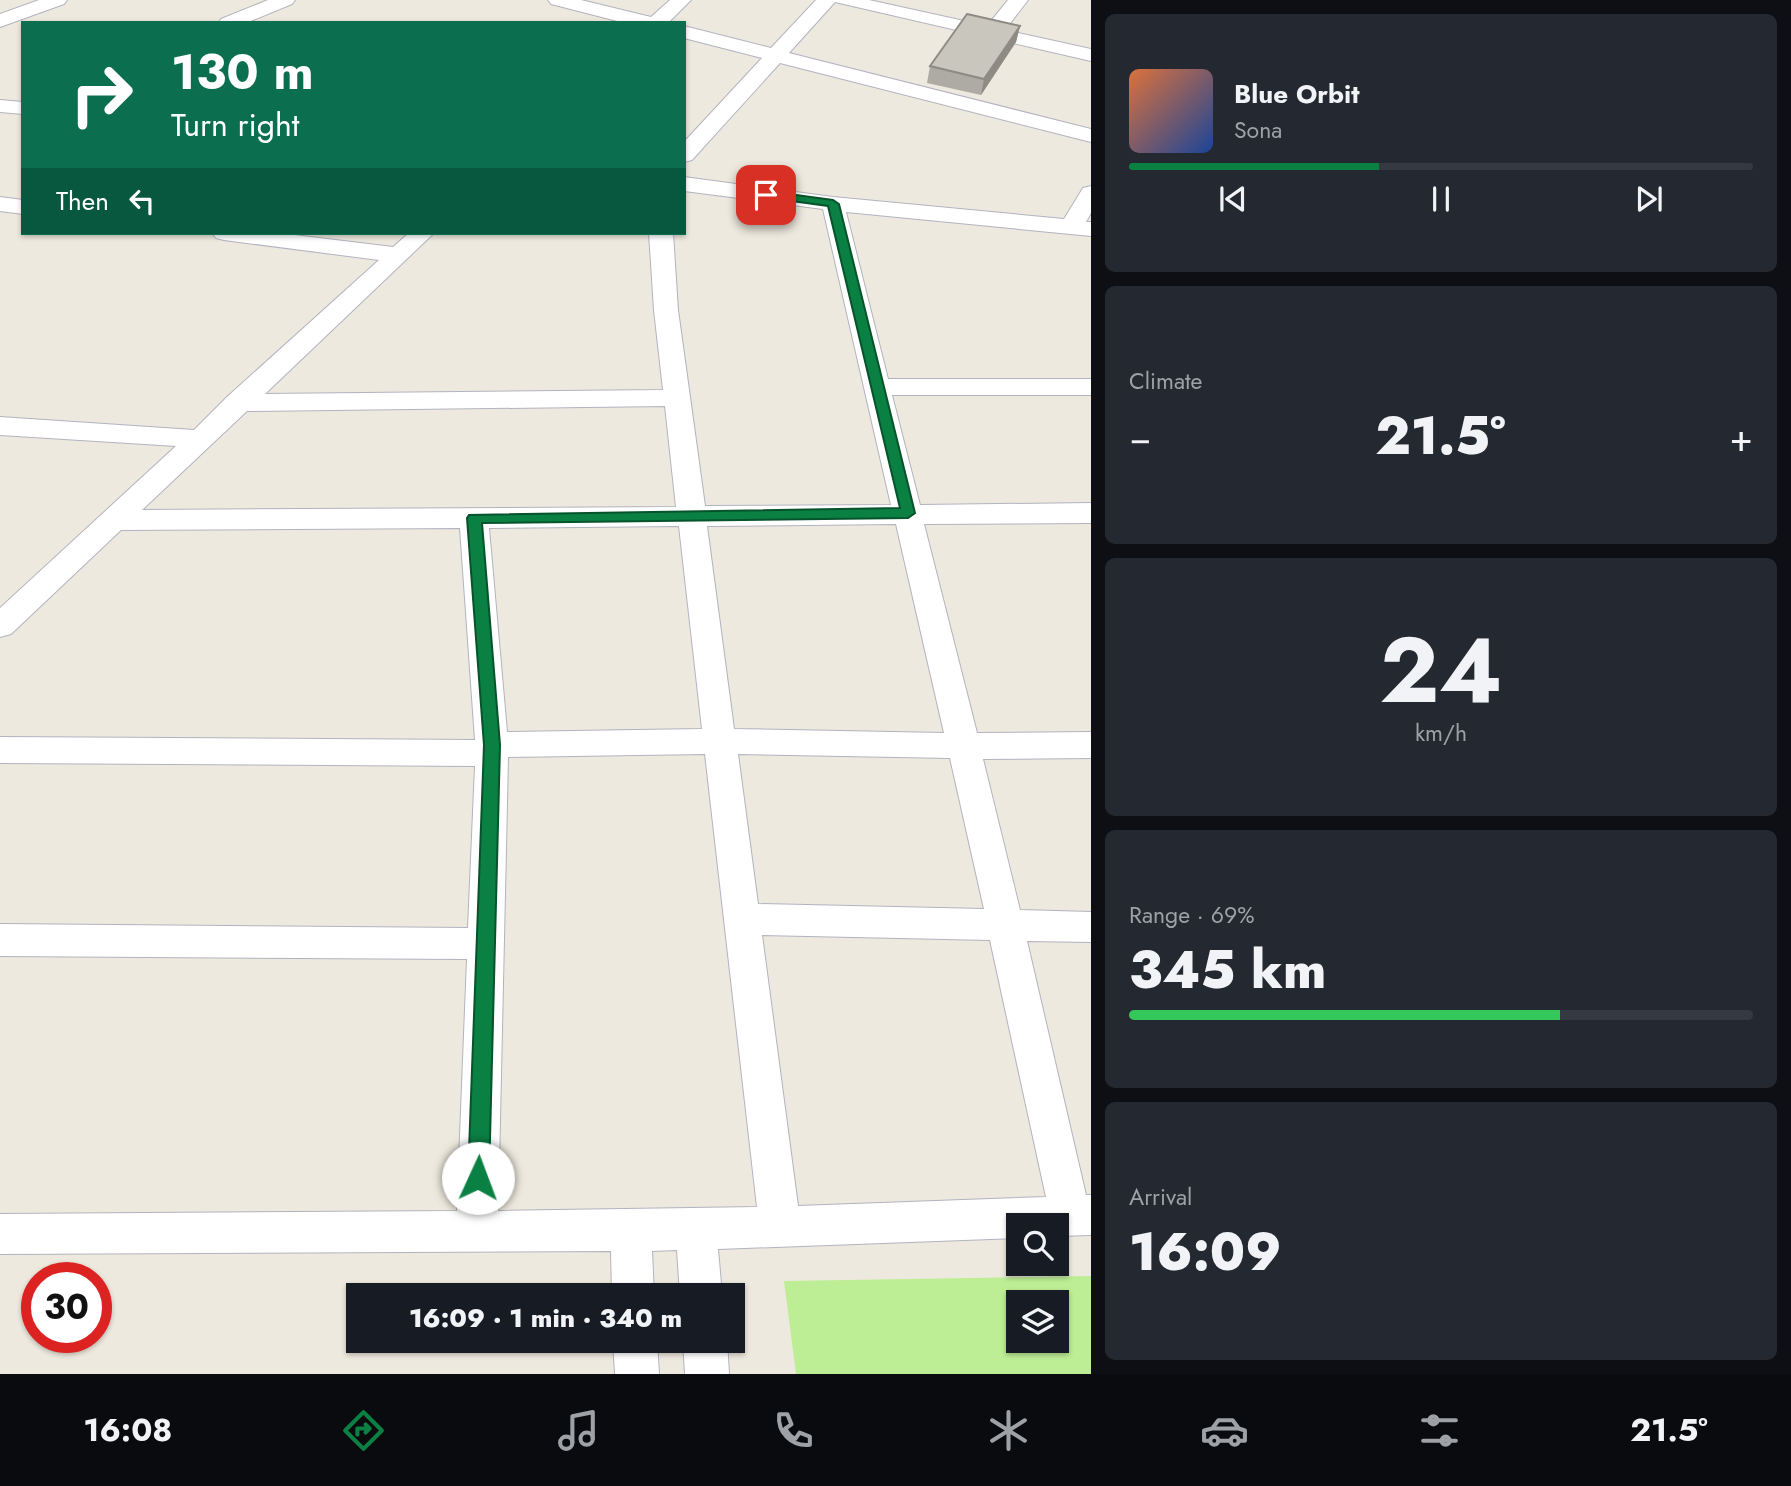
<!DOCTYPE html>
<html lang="en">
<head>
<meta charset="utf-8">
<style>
	:root { --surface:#171b24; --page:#242831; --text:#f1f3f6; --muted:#9ea1a6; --line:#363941; --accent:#0b8043 }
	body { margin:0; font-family:Jost,sans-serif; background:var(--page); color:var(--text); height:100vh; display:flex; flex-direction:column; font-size:26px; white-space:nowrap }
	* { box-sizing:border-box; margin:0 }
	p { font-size:23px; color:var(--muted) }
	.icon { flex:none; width:38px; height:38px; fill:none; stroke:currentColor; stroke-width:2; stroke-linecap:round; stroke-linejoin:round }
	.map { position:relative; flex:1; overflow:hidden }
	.side { display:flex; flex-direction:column; gap:14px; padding:14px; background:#0d0f14; width:700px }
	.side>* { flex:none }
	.top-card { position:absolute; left:21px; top:21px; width:665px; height:214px; border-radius:0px; box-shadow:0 2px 5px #0004; background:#0b6e4f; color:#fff; overflow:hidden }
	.fabs { position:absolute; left:1006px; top:1213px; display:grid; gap:14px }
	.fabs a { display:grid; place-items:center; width:63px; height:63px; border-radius:0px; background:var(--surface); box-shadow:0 2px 5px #0004; font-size:35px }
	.speed { position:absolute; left:21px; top:1262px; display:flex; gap:14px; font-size:35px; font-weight:700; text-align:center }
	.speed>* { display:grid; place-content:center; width:91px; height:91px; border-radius:50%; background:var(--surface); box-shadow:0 2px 5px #0004; line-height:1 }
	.speed .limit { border:10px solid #d22; background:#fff; color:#111 }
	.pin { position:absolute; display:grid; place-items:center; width:60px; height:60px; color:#fff; margin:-30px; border-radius:14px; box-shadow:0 4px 10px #0006 }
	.me { position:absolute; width:77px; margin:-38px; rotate:2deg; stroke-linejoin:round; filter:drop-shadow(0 0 5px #0008) }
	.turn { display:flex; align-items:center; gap:24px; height:147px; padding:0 35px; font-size:32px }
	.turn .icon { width:91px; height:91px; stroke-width:2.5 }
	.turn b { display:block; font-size:49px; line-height:60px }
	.then { display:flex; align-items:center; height:66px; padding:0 35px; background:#0003; gap:14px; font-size:26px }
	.big { font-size:52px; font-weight:800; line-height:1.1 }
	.side .widget { flex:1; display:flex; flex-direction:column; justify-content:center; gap:10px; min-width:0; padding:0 24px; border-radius:10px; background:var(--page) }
	.side .dial { align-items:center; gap:0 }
	.dial b { font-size:91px; line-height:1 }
	.song { display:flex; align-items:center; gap:21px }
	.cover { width:84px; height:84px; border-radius:10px; background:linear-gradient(135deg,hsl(20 70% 55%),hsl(220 70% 35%)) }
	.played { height:7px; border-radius:4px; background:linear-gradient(90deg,var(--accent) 40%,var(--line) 40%) }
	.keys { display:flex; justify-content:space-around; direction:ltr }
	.heat { display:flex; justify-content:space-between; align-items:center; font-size:38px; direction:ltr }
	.charge { height:10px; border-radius:5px; background:linear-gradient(90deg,#34c759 69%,var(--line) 0) }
	.trip { position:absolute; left:346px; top:1283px; width:399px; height:70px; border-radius:0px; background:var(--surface); box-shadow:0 2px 5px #0004; font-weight:800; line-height:70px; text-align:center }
	.tab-bar { display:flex; height:112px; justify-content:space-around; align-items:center; background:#090b0e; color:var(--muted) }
	.tab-bar .icon { width:49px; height:49px }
	.tab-bar .selected { color:var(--accent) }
	.tab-bar b { font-size:32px; color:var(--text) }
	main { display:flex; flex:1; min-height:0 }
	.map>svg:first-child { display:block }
</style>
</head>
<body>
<main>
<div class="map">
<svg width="1091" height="1374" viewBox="0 0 1091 1374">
	<rect width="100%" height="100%" fill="#eee9de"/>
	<path fill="#bdee95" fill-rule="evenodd" d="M1091 1276V1374H796L784 1281ZM1018 1302H1057V1340H1018Z"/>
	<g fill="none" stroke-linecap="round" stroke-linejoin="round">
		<g stroke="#b2b3c0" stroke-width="2">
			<path id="street" d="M39 0H67L64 4 0 27V14Z
				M268 0H295L292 4 246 23H218L221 19Z
				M548 0H581L651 17 670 0H691L668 23H625L551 4Z
				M816 0H869L987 26 1008 0H1028L1005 30 1091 49V61L835 2 789 53 1091 129V142L780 63 692 160 684 162V142L762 58 684 38V26L771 48Z
				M0 100 23 102V114L0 112Z
				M684 177 833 197 1064 219 1083 188 1091 186V213L1086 222H1091V236L846 212 888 379H1091V395H892L920 505 1091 503V523L924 524 977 733 1091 732V758L983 759 1020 910 1091 912V942L1027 941 1086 1195H1091V1235L1057 1236V1225H1018V1238L718 1249 722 1295H680L677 1250 652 1251 654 1295H612L611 1251 0 1254V1214L457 1211 467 959 0 956V924L468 928 475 766 0 763V737L475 740 460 528 121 530 11 634 0 637V608L176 446 0 435V417L194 430 227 397 379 260 224 240 216 238 212 233H278L393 247 409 233H434L265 394 663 390 654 310 649 233H673L678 310 705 506 891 505 823 209 684 191ZM665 406 676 507 142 510 247 411ZM896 524 944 733 734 729 707 526ZM679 526 702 729 507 732 489 528ZM705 754 757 1207 498 1211 508 757ZM738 754 950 758 984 909 758 904ZM762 935 990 940 1046 1197 798 1206Z
				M0 197 23 200V214L0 211Z
				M613 1340H657L659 1374H615Z
				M683 1340H727L729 1374H685Z"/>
		</g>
		<use href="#street" fill="#fff" fill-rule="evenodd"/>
	</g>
	<path fill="#adaba3" d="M1020 26 1016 42 981 95 927 83 930 66Z"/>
	<path fill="#8d8b84" d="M1020 26 1016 42 981 95 984 79Z"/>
	<path fill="#c9c7bd" stroke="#8d8b84" stroke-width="2" d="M967 14 1020 26 984 79 930 66Z"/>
	<path fill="#0b8043" stroke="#07532c" stroke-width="2" d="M766 191 833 200 839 204 915 513 908 518 482 523 500 745 489 1178 486 1185 478 1188 471 1185 468 1178 484 745 467 518 469 515 900 508 828 206 762 197V192Z"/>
</svg>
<div class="fabs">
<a><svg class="icon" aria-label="search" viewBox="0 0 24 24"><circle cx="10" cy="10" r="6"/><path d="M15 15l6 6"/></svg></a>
<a><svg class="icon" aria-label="layers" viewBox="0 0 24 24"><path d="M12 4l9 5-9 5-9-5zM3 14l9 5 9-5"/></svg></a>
</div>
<div class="speed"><div class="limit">30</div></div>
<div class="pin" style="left:766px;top:195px;background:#d93025"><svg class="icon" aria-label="arrive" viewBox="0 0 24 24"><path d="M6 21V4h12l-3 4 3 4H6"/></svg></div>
<svg class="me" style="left:478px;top:1178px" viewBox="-20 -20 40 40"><circle r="19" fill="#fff"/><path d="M0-13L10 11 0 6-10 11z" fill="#0b8043"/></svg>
<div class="trip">16:09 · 1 min · 340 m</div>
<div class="top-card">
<div class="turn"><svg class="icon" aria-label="right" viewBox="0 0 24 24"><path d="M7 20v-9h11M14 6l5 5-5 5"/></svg><div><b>130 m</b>Turn right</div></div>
<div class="then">Then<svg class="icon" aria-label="left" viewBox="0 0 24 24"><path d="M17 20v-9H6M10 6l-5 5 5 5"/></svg></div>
</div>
</div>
<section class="side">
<div class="widget">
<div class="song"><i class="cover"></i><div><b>Blue Orbit</b><p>Sona</p></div></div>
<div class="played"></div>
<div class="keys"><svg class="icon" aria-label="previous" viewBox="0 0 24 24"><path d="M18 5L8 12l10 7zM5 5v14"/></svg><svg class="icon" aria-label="pause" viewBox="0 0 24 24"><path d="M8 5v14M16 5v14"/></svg><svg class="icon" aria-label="next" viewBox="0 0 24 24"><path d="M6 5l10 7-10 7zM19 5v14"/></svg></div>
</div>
<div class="widget"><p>Climate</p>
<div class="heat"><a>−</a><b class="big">21.5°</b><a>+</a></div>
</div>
<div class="widget dial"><b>24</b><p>km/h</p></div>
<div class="widget"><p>Range · 69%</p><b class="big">345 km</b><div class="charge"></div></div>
<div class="widget"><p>Arrival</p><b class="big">16:09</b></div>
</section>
</main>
<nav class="tab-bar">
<b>16:08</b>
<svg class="icon selected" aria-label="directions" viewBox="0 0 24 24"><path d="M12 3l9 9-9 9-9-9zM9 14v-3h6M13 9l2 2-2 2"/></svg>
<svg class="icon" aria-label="music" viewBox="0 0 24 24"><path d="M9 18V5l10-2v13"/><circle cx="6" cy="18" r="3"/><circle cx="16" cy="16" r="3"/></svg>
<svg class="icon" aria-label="phone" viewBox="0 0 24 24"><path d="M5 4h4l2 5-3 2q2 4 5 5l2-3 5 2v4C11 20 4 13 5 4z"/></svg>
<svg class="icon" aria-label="climate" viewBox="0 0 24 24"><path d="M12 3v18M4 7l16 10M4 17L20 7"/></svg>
<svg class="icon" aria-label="car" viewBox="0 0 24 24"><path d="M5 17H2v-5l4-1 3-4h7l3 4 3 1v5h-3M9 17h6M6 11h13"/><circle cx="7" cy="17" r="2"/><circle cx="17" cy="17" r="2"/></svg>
<svg class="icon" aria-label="filters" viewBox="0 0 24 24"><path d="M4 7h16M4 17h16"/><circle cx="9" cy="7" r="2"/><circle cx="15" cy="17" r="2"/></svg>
<b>21.5°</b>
</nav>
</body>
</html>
